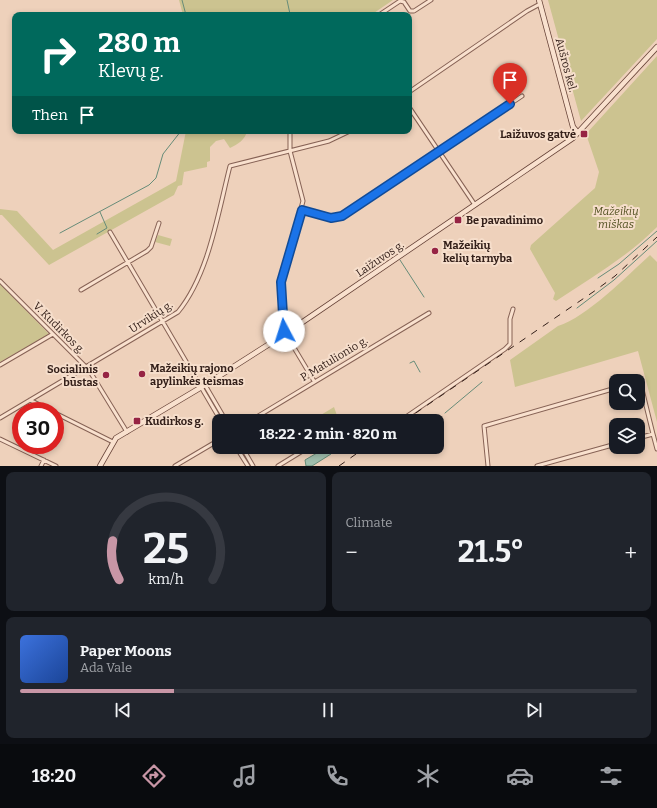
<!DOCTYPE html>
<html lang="en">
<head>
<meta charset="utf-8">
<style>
	:root { --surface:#171b24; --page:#20242c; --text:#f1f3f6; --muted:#9ea1a6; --line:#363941; --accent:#c896a6 }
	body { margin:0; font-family:Bitter,serif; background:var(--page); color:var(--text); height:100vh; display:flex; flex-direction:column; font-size:15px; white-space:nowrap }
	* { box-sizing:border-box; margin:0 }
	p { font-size:13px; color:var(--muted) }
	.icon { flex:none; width:22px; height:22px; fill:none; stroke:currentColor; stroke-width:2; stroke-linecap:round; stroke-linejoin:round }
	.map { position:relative; height:466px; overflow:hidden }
	.details { display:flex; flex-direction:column; gap:6px; padding:6px; background:#0d0f14; flex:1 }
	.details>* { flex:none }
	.guide { position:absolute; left:12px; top:12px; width:400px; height:122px; border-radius:8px; box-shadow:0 2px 6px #0003; background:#00695c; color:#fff; overflow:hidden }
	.controls { position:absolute; left:609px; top:374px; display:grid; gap:8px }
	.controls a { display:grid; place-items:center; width:36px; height:36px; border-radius:8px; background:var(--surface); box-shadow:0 2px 6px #0003; font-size:20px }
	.speed { position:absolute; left:12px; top:402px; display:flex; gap:8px; font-size:20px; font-weight:700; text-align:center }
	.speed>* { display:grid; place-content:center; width:52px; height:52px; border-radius:50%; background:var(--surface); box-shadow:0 2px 6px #0003; line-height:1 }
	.speed .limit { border:6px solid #d22; background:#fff; color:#111 }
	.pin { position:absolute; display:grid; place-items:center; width:34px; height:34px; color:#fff; margin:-41px -17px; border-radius:50% 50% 50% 0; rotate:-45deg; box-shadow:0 0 4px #0007 }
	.pin .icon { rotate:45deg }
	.me { position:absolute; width:44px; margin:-22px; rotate:355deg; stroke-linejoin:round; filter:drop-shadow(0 0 3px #0008) }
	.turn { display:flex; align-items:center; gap:14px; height:84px; padding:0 20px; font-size:18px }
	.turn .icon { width:52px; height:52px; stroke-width:2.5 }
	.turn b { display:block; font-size:28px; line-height:34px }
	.then { display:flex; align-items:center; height:38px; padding:0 20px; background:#0003; gap:8px; font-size:15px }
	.big { font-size:30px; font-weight:700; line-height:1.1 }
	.details .card { flex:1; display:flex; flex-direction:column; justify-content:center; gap:6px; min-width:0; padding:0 14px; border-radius:8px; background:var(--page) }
	.details .dial { align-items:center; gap:0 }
	.dial svg { height:104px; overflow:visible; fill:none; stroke:var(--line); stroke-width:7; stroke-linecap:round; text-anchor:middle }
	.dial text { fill:var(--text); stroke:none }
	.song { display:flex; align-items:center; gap:12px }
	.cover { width:48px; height:48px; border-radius:6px; background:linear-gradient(135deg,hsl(220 70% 55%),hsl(220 70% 35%)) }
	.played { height:4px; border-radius:2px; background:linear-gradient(90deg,var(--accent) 25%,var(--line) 25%) }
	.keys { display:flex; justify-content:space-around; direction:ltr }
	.heat { display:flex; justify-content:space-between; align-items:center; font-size:22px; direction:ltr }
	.details .tiles { flex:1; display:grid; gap:6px; grid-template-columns:1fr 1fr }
	.card:last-child { grid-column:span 2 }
	.trip { position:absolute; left:212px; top:414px; width:232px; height:40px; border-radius:8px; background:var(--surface); box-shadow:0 2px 6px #0003; font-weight:700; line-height:40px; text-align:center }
	.menu { display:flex; height:64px; justify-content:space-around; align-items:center; background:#090b0e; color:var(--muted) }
	.menu .icon { width:28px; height:28px }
	.menu .on { color:var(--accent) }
	.menu b { font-size:18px; color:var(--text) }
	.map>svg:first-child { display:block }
</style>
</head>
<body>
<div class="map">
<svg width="657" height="466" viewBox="0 0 657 466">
	<rect width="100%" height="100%" fill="#eed1bb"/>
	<path fill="#ccc390" d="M179 0H393L371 15H183Z
		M548 0H657V39L581 121Z
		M657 56V227C627 257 591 278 556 301L553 299 555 293 530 249 531 245 595 188 599 172 586 134Z
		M186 131H247C245 140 238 144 230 148L224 139 216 141 210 147V161L207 162V167L184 172 182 185 178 186 174 195 49 265 2 215H0V209L17 211 53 250 176 181Z
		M158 235 172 239 170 246 155 242Z
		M650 255 657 262V422L638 351 515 387 510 360 558 326C587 317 627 276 650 255Z
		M0 284 49 334 0 362Z
		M334 407 339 421H311Z"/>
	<path fill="#a0bfad" stroke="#678c79" d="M327 447 330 449 331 454 312 466H306L305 460Z"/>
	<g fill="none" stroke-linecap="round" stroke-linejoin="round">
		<path stroke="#678c79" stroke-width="1" d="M182 0 186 15
			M287 0 290 14
			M60 233 149 185 156 178 163 154 181 131
			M97 234 107 228 100 212
			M400 260 424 297
			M598 278 619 264 657 231
			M577 308 614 280 657 241
			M410 363 414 361 420 372
			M445 413 482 382"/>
		<g stroke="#866255" stroke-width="5">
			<path id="minor" d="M379 15 400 1 404 2 410 11H414L431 0
				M409 92 527 11 540 4
				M409 107 475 205
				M290 131V151L303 201 281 282 284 331 314 381
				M302 210 331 218 342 216 522 96
				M110 232 221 421
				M0 281 89 370 127 432
				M81 290 147 251 151 247 159 223
				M0 365 53 334
				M638 382 640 381 653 434
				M205 385 226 421
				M30 400 51 411
				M55 413 113 442
				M0 418 178 312C209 274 218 213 230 166L329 141 350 131
				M250 421 429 313
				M400 421 505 349 510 344V319L513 309
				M638 438 653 434 657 449
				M0 439 56 466
				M236 447 248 466
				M242 447 253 466
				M41 466 44 460
				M175 466 219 440
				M278 466 309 447
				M488 466 484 426 616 388
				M537 466 616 444"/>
		</g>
		<g stroke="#674338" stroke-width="6">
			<path id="secondary" d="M539 0 573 127 578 133
				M100 466 116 438 205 385 285 334 573 138 657 47"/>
		</g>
		<use href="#minor" stroke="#f9e1ce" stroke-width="3"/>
		<use href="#secondary" stroke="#f9e1ce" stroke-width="4.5"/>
		<path stroke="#34201a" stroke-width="1" stroke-dasharray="7 7" stroke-linecap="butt" d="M404 421 596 290 615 276 657 237
			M339 466 366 447"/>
	</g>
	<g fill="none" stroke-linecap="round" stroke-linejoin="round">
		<g stroke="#114b97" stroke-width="10">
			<path id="route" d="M284 331 281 282 302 210 331 218 342 216 510 104"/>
		</g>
		<use href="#route" stroke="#1a73e8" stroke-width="7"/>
	</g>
	<g fill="#962444" stroke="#f6decb" stroke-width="1.5">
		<rect x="580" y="130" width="8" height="8" rx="2"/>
		<rect x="454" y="216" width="8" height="8" rx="2"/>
		<circle cx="435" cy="251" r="4"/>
		<circle cx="142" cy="374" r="4"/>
		<circle cx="106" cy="375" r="4"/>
		<rect x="133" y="417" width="8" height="8" rx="2"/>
	</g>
	<g text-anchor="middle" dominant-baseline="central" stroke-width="4" stroke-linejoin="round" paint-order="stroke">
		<g font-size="11" fill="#34201a" stroke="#f6decb">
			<text transform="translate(566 65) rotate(75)">Aušros kel.</text>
			<text transform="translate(380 259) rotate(-34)">Laižuvos g.</text>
			<text transform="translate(151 317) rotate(-33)">Urvikių g.</text>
			<text transform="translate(59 328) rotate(45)">V. Kudirkos g.</text>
			<text transform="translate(334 359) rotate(-31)">P. Matulionio g.</text>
		</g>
		<g font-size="11" font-weight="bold" fill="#34201a" stroke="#f6decb" text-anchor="start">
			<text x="576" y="134" text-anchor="end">Laižuvos gatvė</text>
			<text x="466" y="220">Be pavadinimo</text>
			<text x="443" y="245">Mažeikių<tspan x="443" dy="13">kelių tarnyba</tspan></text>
			<text x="150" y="368">Mažeikių rajono<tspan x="150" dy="13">apylinkės teismas</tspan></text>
			<text x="98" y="369" text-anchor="end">Socialinis<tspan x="98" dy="13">būstas</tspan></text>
			<text x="145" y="421">Kudirkos g.</text>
		</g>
		<g font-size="11" font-style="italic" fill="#515020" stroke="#f6decb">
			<text x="616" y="211">Mažeikių<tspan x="616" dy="13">miškas</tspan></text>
		</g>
	</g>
</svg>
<div class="controls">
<a><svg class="icon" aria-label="search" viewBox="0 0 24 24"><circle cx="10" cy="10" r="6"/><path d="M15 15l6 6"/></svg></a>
<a><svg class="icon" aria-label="layers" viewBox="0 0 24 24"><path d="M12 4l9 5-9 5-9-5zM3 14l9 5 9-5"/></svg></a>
</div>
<div class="speed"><div class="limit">30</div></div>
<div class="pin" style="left:510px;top:104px;background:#d93025"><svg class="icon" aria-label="arrive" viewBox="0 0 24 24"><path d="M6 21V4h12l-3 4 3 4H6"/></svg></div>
<svg class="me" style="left:284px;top:331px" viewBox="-20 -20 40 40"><circle r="19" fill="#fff"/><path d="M0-13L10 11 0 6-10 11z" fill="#1a73e8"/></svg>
<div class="trip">18:22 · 2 min · 820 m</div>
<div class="guide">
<div class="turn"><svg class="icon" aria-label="right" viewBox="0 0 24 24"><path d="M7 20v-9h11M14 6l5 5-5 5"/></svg><div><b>280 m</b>Klevų g.</div></div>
<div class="then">Then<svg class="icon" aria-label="arrive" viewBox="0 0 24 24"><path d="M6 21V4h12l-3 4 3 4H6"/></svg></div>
</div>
</div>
<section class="details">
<div class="tiles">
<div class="card dial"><svg viewBox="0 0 100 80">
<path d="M14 69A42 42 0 1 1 86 69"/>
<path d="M14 69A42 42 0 0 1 9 39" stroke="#c896a6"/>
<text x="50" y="56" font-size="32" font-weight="700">25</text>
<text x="50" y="72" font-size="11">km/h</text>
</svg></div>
<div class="card"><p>Climate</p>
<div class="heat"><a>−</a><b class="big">21.5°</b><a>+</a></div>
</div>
<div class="card">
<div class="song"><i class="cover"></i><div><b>Paper Moons</b><p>Ada Vale</p></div></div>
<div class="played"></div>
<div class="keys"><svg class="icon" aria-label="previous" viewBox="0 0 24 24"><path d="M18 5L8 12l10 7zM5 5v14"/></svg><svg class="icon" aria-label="pause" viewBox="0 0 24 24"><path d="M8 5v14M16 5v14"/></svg><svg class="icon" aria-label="next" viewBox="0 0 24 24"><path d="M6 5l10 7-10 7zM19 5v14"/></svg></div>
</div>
</div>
</section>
<nav class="menu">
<b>18:20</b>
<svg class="icon on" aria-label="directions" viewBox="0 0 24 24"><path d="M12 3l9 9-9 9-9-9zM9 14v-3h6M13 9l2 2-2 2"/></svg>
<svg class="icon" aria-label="music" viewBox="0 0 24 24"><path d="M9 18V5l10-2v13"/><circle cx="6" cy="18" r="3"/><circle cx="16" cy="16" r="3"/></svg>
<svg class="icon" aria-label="phone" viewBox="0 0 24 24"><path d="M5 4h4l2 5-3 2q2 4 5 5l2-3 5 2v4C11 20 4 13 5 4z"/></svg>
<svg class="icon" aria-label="climate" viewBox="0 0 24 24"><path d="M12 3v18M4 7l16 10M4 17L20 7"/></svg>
<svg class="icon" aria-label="car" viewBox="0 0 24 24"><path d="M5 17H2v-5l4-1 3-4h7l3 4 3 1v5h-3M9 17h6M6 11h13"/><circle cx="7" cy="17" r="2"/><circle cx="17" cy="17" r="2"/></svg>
<svg class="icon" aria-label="filters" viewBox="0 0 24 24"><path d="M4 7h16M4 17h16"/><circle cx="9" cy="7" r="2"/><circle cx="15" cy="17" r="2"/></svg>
</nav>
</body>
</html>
